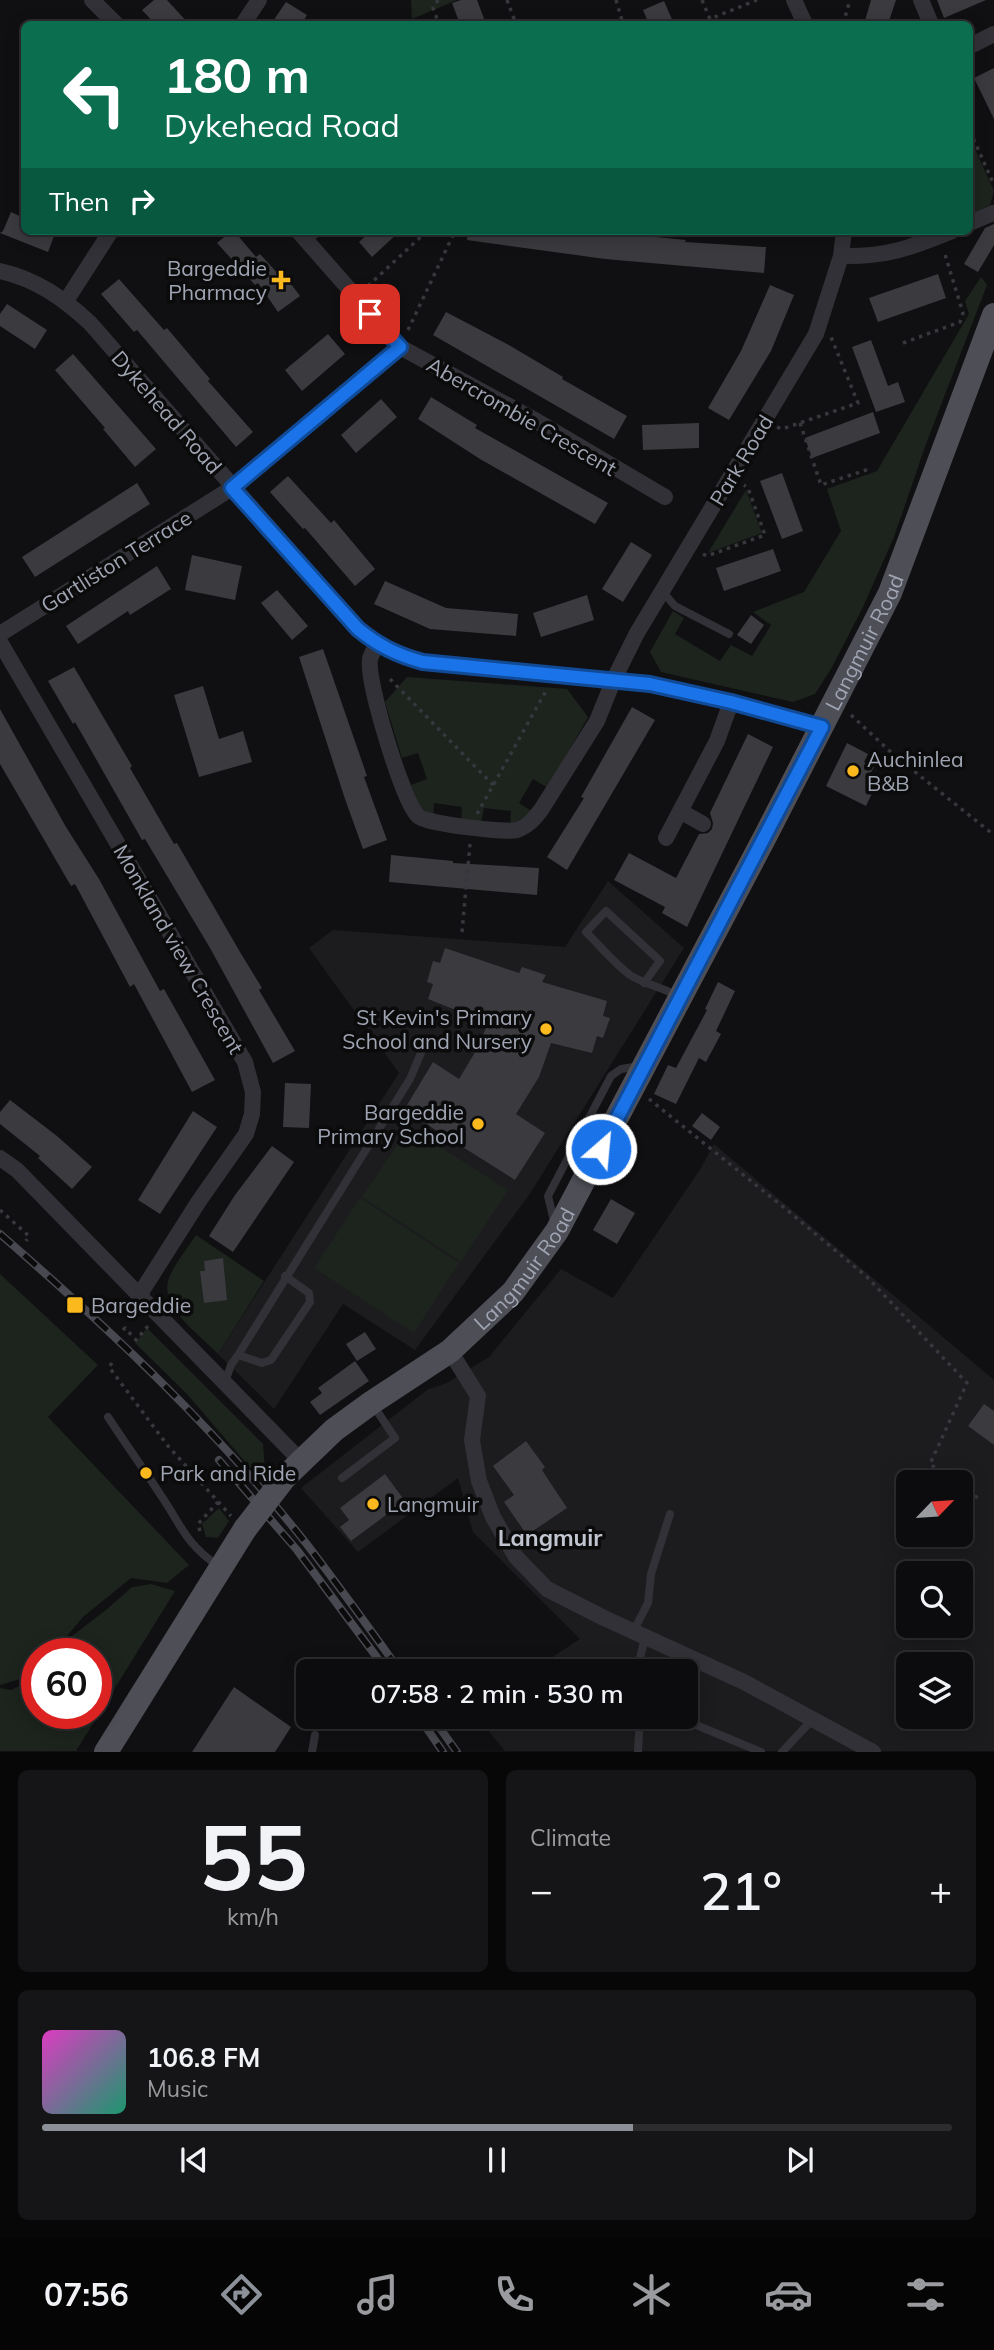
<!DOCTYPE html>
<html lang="en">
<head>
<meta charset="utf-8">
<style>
	:root { --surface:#0c0c0e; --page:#151517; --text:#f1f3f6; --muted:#9a9b9e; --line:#2c2c2e; --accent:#8c9099 }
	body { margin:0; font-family:Mulish,sans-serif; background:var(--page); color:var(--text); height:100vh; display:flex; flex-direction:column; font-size:26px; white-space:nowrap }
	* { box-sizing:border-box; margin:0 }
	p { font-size:23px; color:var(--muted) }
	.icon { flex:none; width:38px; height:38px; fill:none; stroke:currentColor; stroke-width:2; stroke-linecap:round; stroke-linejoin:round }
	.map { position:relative; height:1752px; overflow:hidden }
	.drawer { display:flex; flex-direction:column; gap:18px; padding:18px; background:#070708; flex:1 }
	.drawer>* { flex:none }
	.top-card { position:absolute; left:21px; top:21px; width:952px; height:214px; border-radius:10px; box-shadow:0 4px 18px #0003,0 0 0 2px var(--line); background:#0b6e4f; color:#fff; overflow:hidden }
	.needle { width:46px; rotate:65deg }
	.buttons { position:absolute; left:896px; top:1470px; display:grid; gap:14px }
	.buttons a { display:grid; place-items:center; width:77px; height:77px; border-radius:10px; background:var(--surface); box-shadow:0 4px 18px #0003,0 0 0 2px var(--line); font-size:35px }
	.speed { position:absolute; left:21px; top:1638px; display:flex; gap:14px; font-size:35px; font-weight:700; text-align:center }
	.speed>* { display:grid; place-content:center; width:91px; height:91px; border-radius:50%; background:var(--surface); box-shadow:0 4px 18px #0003,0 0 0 2px var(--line); line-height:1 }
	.speed .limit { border:10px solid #d22; background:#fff; color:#111 }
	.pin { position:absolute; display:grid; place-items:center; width:60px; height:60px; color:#fff; margin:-30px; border-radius:14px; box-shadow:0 4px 10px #0006 }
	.me { position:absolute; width:77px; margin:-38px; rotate:27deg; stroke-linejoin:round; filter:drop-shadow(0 0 5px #0008) }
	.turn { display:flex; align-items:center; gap:24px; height:147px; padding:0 28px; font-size:32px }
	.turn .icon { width:91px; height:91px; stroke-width:2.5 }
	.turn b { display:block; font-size:49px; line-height:60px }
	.then { display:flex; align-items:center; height:66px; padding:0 28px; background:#0003; gap:14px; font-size:26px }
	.big { font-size:52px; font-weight:600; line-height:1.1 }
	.drawer .tile { flex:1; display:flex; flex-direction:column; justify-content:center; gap:10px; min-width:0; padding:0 24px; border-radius:10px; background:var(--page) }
	.drawer .dial { align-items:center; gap:0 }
	.dial b { font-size:91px; line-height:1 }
	.song { display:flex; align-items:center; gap:21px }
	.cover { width:84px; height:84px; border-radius:10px; background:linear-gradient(135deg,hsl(310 70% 55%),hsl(160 70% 35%)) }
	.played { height:7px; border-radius:4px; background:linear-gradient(90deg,var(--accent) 65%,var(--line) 65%) }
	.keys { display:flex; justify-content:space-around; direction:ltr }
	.heat { display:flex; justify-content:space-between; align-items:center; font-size:38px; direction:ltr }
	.drawer .tiles { flex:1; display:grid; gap:18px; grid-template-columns:1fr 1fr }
	.tile:last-child { grid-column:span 2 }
	.trip { position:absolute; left:296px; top:1659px; width:402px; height:70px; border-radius:10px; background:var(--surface); box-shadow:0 4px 18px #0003,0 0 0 2px var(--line); font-weight:600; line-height:70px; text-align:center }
	.tabs { display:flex; height:112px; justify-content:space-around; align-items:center; background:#050506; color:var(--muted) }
	.tabs .icon { width:49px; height:49px }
	.tabs .active { color:var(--accent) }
	.tabs b { font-size:32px; color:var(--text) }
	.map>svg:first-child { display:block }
</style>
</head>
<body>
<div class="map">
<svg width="994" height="1752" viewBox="0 0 994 1752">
	<rect width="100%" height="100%" fill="#101012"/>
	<path fill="#1c1c1f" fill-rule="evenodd" d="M608 881 684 948 529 1195 415 1350 343 1304 274 1409 218 1354 399 1073 309 948 333 930 565 947Z
		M714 1144 994 1380V1751H505L477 1717H686V1671H531L580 1639 473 1532 458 1478 358 1552 301 1488 427 1390 447 1383 489 1357 561 1269 613 1298 701 1168ZM908 1482H961V1535H908ZM908 1573H961V1626H908ZM908 1664H961V1717H908Z"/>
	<path fill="#1c241d" d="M411 0H457L412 19Z
		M970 138 994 191 990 205 970 216Z
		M981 277 987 285 926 444 894 537 863 607 831 669 815 694 793 702 661 672 650 652 673 611 684 618 675 634 720 661 731 645 752 656 771 625 753 612 804 592 841 531 827 489 877 471 969 314 965 301Z
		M746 490 762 533 708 553Z
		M407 677 567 689 588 717 548 788 533 779 519 803 533 812 510 825 511 811 484 808 481 824 461 822 462 807 434 803 433 820 423 816 411 785 427 779 418 753 402 758 385 702Z
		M409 1127 508 1190 461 1262 362 1197Z
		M360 1198 459 1263 414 1333 314 1268Z
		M196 1235 264 1281 218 1354C200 1335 158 1306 169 1278 175 1263 187 1249 196 1235Z
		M0 1274 98 1365 48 1417 189 1565 167 1583 131 1578 83 1617 52 1654H37V1672L34 1675 0 1685Z
		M147 1328 263 1444 265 1470 259 1478 187 1394 135 1343Z
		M219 1508 229 1521 218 1538 206 1537 202 1524Z
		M151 1584 175 1591 76 1751H0V1688L11 1690 37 1678V1713H96V1654H57L68 1639 106 1610 132 1587Z"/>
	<path fill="#3a3a3f" d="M154 0H167L189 24H155L142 10Z
		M461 0H477L486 24H460L452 3Z
		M871 0H896L888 24H864Z
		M937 0H986L944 18Z
		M664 1 674 24H649L643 10Z
		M286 2 307 15 302 24H271Z
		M994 68V119L974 78Z
		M11 212 24 218V231H56L48 252 0 233 3 231Z
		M994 224V245L978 272 964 264 985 228Z
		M231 231H234L256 257 260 254 282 278 285 276 300 296 278 312 258 283 255 285 217 243Z
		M371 231H400L372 257 359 242Z
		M468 231H595L686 240 685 242 766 247 764 273 605 259 467 240Z
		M938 274 946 298 878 322 869 298Z
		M119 279 164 330 167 328 210 379 208 381 253 432 236 447 137 330 134 332 101 294Z
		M770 285 794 295 771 351 729 420 708 408 741 351Z
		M7 304 47 330 35 349 0 326V314Z
		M446 312 507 344 563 377 562 379 627 416 614 439 433 335Z
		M328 334 345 354 302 391 285 370Z
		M871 340 888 386 898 382 905 402 876 412 852 347Z
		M73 354 156 449 135 467 103 429 105 428 55 370Z
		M431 397 477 425 475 428 608 503 595 524 480 459 418 419Z
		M381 399 397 417 356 453 341 435Z
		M873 412 880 433 812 458 805 438Z
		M699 423V448L643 450 642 425Z
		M782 473 803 531 782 539 760 481Z
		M288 476 331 523 334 520 375 569 355 586 305 528 303 529 270 492Z
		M137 483 150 504 35 577 22 557Z
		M631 542 652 555 623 602 602 589Z
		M773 549 781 571 724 591 716 568Z
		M192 555 242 566 235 600 185 590Z
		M157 566 171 589 130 615 128 611 78 644 66 626Z
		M385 581 446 608 518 614 516 636 430 629 374 604Z
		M277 590 308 626 292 640 261 603Z
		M587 595 594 620 541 637 533 613Z
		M751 615 764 625 751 644 737 635Z
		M323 649 367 776 364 777 387 840 363 849 345 799 299 657Z
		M74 667 132 766 130 768 174 844 177 843 240 952 262 988 259 990 295 1051 273 1063 210 948 145 839 142 840 75 722 73 724 48 681Z
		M203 686 219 739 243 731 252 762 199 777 174 695Z
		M632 707 655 720 567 870 547 857 584 798 581 797Z
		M0 709 66 827 99 879 160 991 164 989 215 1080 192 1092 134 984 130 987 75 884 71 886 0 764Z
		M748 734 773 747 687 927 662 913 665 907 614 880 629 853 676 878 699 834 708 833 712 829 713 823 710 813Z
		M847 743 868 754 864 762 874 767 870 774 879 779 866 806 826 786Z
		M391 855 453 861V863L539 868 537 895 389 882Z
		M445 948 519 973 522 967 546 975 542 982 607 1001 603 1016 610 1018 603 1038 597 1036 592 1053 551 1043 539 1077 516 1114 545 1133 515 1180 404 1110 433 1062 459 1079 477 1049 488 1023 428 999 433 984 427 982 433 961 440 963Z
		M718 982 735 991 716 1031 721 1034 706 1062 699 1058 676 1104 654 1094 668 1065 676 1068 707 1010 705 1009Z
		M285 1083 311 1084 309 1128 283 1127Z
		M10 1100 57 1136 92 1167 72 1189 38 1158 40 1156 0 1124V1112Z
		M193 1111 217 1127 160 1214 138 1200Z
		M702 1113 720 1127 711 1140 692 1126Z
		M272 1146 294 1162 233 1252 209 1236 235 1195Z
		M611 1199 635 1213 617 1244 593 1230Z
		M223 1258 227 1300 204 1303 200 1271H205L204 1261Z
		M365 1332 376 1349 357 1361 346 1344Z
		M355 1361 369 1381 320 1415 310 1402 322 1393 318 1388Z
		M984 1404 994 1411V1445L968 1426Z
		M526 1441 545 1467 542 1470 567 1508 527 1535 504 1502 514 1495 493 1466Z
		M385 1474 405 1501 351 1541 340 1527 349 1520 340 1508Z
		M234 1687 291 1727 275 1752H192Z"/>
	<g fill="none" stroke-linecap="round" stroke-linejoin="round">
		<path stroke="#37383e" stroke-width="3.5" stroke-dasharray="3.5 5" stroke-linecap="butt" d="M438 0 433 8 439 24
			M507 0 516 24
			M616 0 623 24
			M702 0 710 19 757 0
			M843 24 850 0
			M970 131 994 185
			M368 286 427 231
			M408 330 455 231
			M903 343 960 322 963 313 944 251
			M800 423 821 485 869 469
			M777 427 782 429 858 403 831 337
			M703 554 707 556 765 535 748 488 744 485
			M390 679 493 785
			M851 715 895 756 994 835
			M477 814 547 689
			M462 932 470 844
			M649 1099 787 1210 867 1277 967 1383 930 1464 955 1482
			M0 1210 29 1236 26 1241
			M123 1330 125 1328 136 1340 148 1326
			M112 1363 109 1367 168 1446 231 1516
			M961 1486 978 1498
			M200 1531 198 1524 218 1502"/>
		<path stroke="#313137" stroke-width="8" d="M307 241 319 231
			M662 591 675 606 729 634
			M644 983 660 961 606 911 586 932C600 946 614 963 630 975 644 984 661 987 676 995
			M555 1225 548 1196 611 1076 621 1069 640 1066
			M285 1276 309 1293 310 1302 271 1360 262 1363 238 1355 410 1079 423 1048
			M225 1382 231 1365 238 1355
			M108 1417C125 1443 143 1468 160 1494 182 1526 184 1542 218 1566
			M342 1478 395 1438 373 1405
			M633 1632 648 1603 651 1574 670 1514
			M637 1671 645 1637
			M677 1717 761 1752
			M312 1752 315 1735
			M638 1752 640 1717
			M782 1752 813 1719"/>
		<path stroke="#313137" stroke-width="16" d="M92 0 116 24
			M794 0 805 24
			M921 0 931 24
			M243 24 259 0
			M970 46 994 34
			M970 223 993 213
			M298 231 400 347 533 419 665 497
			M841 256C887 257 910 248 952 231
			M0 271C36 279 63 298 90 323L348 618C370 642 392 654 423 662L650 684 731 702 822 727
			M66 301 111 231
			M0 634 232 488 400 347
			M0 642 245 1062 253 1092 252 1114 246 1134 199 1201 140 1294
			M377 644C375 649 371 654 370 659 366 680 403 802 418 816 426 824 506 833 517 830 528 826 534 819 541 810L597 721 614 679 637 633 816 334 841 256 844 231
			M680 811 703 824
			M666 838 717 741 731 702
			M0 1158 17 1170 300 1460
			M450 1351 478 1396 472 1440 479 1481 493 1517 516 1557 547 1589 604 1618 744 1682 873 1752"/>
		<g stroke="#4d4e56" stroke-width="24">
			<path id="s1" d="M285 1477 334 1430 371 1403 450 1351 513 1292 557 1231 767 833 890 593 994 315"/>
			<path d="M106 1752 245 1529"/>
		</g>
		<g stroke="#484950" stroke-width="8">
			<path id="rail" d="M0 1234C110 1329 219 1432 309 1547 340 1588 370 1629 400 1671
				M219 1460 297 1550 387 1671
				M419 1717 443 1752
				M432 1717 457 1752"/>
		</g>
		<use href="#rail" stroke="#0b0b0c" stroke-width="5" stroke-dasharray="16" stroke-linecap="butt"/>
		<path stroke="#4d4e56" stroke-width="24" d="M245 1529 285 1477"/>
	</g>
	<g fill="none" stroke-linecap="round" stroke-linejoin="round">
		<g stroke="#114b97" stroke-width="18">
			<path id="route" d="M370 314 400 347 232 488 358 629C379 646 397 655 423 662L650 684 731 702 822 727 601 1149"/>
		</g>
		<use href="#route" stroke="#1a73e8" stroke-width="12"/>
	</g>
	<g fill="#fcb91d" stroke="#0b0b0c" stroke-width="2.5">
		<path d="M277.5 269.5h7v7h7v7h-7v7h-7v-7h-7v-7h7z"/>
		<circle cx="853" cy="771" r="7"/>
		<circle cx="546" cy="1029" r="7"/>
		<circle cx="478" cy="1124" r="7"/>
		<rect x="66" y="1296" width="18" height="18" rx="3.5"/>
		<circle cx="146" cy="1473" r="7"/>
		<circle cx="373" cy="1504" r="7"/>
	</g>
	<g text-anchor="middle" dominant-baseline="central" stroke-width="7" stroke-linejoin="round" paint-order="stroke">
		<g font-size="21" fill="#a0a5b3" stroke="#0b0b0c" text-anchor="start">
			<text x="267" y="268" text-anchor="end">Bargeddie<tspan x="267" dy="24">Pharmacy</tspan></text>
			<text x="867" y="759">Auchinlea<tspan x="867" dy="24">B&amp;B</tspan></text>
			<text x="532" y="1017" text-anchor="end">St Kevin's Primary<tspan x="532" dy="24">School and Nursery</tspan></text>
			<text x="464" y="1112" text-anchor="end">Bargeddie<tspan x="464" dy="24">Primary School</tspan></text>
			<text x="91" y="1305">Bargeddie</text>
			<text x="160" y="1473">Park and Ride</text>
			<text x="387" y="1504">Langmuir</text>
		</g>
		<g font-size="21" fill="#a0a5b3" stroke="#0b0b0c">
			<text transform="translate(167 412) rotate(49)">Dykehead Road</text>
			<text transform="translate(522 416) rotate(30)">Abercrombie Crescent</text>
			<text transform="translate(741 460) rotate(-59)">Park Road</text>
			<text transform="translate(116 561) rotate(-32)">Gartliston Terrace</text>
			<text stroke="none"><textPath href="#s1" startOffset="1034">Langmuir Road</textPath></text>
			<text transform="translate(179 949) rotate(60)">Monkland view Crescent</text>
			<text stroke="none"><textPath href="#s1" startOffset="320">Langmuir Road</textPath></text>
		</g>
		<g font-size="23" font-weight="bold" fill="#c1c5cf" stroke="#0b0b0c">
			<text x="550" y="1537">Langmuir</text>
		</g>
	</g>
</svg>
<div class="buttons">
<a><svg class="needle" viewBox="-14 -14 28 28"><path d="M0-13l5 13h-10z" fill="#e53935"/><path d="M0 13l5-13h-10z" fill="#9a9b9e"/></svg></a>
<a><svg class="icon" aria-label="search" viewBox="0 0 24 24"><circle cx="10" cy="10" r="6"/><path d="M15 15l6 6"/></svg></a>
<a><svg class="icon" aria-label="layers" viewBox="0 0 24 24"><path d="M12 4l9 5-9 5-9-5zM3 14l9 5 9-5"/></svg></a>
</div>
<div class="speed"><div class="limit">60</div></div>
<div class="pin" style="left:370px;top:314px;background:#d93025"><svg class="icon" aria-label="arrive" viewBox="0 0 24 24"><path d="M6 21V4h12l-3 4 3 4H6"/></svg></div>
<svg class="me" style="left:601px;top:1149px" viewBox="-20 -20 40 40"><circle r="17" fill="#1a73e8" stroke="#fff" stroke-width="3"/><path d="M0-11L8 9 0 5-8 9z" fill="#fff"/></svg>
<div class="trip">07:58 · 2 min · 530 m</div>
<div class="top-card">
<div class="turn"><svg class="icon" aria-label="left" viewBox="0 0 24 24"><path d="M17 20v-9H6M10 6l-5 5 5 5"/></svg><div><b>180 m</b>Dykehead Road</div></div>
<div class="then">Then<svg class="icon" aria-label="right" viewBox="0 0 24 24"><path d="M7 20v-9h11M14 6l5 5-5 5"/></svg></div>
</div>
</div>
<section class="drawer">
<div class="tiles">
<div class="tile dial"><b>55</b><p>km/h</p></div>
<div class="tile"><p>Climate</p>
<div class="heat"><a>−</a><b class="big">21°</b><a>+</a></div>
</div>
<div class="tile">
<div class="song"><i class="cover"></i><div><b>106.8 FM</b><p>Music</p></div></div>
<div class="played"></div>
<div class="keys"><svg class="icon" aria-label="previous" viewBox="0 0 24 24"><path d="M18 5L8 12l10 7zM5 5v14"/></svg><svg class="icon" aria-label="pause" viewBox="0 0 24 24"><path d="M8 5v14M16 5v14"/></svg><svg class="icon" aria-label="next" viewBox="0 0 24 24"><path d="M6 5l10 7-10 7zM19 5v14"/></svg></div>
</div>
</div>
</section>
<nav class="tabs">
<b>07:56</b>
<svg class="icon active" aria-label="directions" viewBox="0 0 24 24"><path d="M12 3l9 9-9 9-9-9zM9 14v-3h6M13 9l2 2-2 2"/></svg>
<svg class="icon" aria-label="music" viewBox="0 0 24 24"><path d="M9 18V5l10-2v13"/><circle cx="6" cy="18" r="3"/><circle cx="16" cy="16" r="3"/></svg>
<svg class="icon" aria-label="phone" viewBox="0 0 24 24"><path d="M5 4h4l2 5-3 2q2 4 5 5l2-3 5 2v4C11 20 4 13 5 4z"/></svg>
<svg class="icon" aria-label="climate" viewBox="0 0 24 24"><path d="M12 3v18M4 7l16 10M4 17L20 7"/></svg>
<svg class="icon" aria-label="car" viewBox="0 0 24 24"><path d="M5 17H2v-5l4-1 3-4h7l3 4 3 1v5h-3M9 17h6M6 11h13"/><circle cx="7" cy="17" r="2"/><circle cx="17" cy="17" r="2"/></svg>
<svg class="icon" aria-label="filters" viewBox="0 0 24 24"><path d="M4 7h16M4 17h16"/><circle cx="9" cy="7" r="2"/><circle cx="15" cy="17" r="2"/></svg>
</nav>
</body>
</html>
